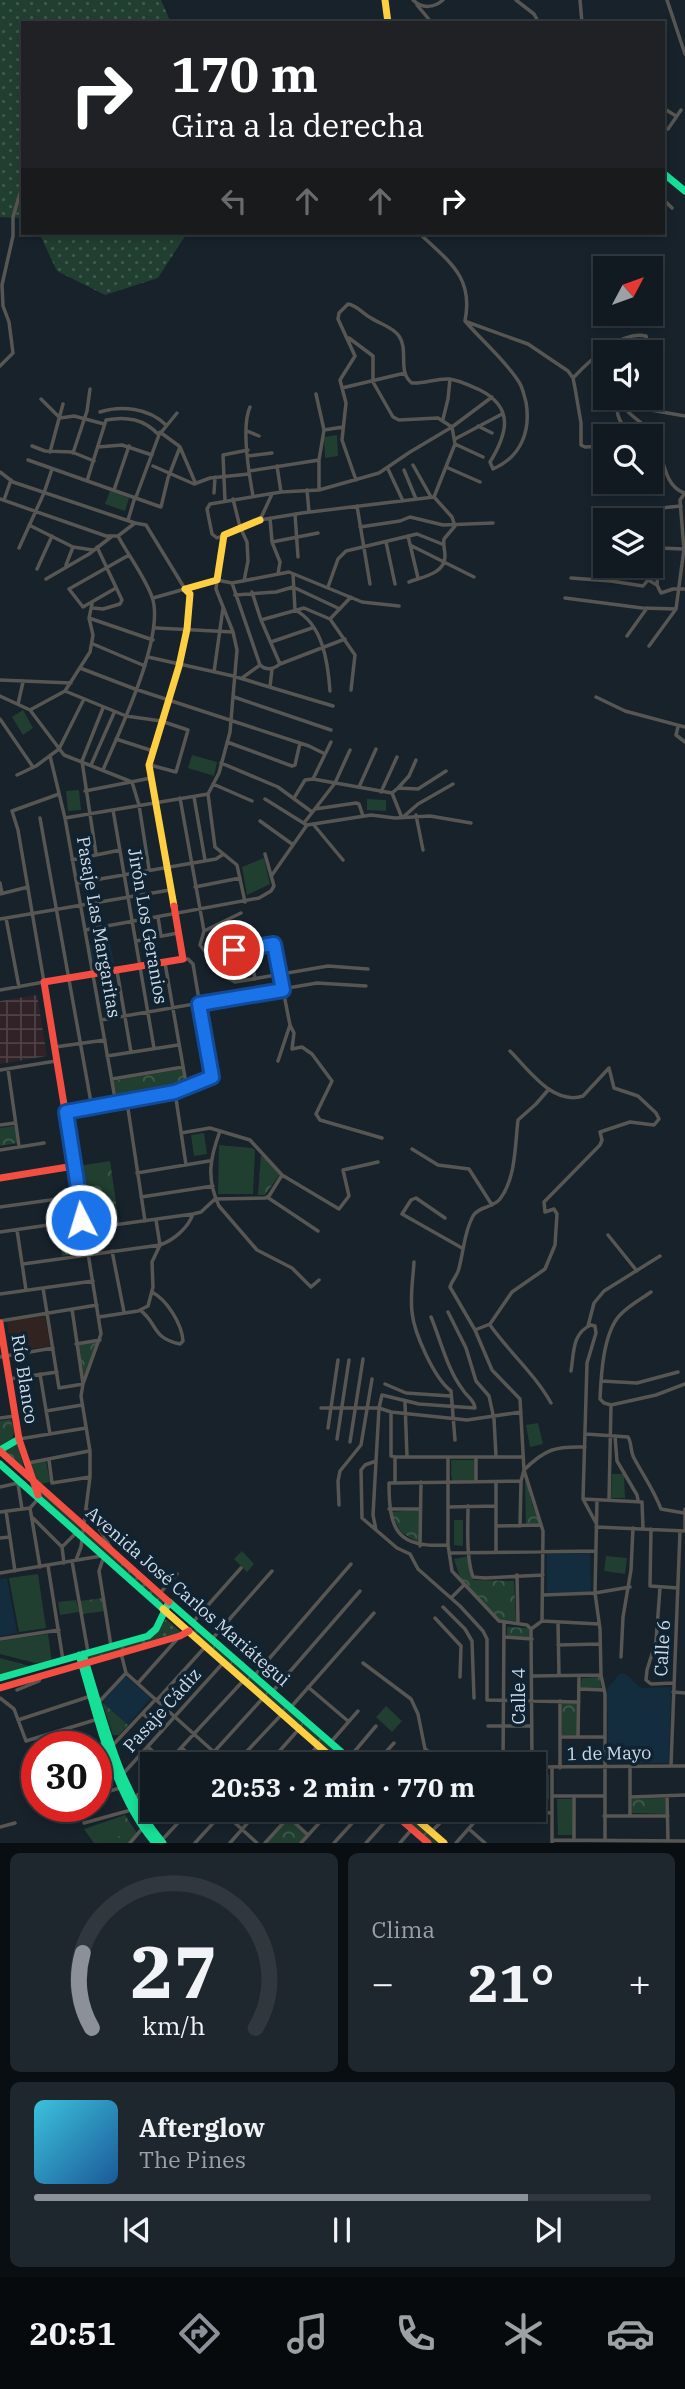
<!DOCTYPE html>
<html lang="es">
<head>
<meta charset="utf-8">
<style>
	:root { --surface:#111a20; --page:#1e272d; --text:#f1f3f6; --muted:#9ca1a5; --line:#30383e; --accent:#8c9099 }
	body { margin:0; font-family:"IBM Plex Serif",serif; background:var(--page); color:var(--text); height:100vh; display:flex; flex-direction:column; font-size:26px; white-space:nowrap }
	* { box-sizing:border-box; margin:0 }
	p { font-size:23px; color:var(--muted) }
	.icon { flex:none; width:38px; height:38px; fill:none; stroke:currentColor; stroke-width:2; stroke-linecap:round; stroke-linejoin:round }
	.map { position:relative; height:1843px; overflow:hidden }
	.panel { display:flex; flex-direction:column; gap:10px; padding:10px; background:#090e12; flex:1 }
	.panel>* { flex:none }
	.guide { position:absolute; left:21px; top:21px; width:644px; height:214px; border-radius:0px; box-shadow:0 4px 10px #0003,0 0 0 2px var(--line); background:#202124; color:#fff; overflow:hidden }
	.needle { width:46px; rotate:49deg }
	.fabs { position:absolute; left:593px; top:256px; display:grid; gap:14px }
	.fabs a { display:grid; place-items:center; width:70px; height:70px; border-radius:0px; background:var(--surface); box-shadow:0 4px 10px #0003,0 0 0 2px var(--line); font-size:35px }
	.speed { position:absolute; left:21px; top:1731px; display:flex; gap:14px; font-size:35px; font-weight:700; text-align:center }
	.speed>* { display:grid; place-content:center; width:91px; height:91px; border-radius:50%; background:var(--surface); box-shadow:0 4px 10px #0003,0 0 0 2px var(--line); line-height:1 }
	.speed .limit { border:10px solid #d22; background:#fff; color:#111 }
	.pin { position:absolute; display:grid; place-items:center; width:60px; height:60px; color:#fff; margin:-30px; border:4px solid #fff; border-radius:50%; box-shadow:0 2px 7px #0007 }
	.me { position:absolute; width:77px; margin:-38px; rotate:355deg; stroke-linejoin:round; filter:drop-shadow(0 0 5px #0008) }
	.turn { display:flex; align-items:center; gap:24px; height:147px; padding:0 35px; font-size:32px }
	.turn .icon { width:91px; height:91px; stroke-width:2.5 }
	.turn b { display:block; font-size:49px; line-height:60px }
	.lanes { display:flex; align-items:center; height:66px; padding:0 35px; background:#0003; justify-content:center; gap:35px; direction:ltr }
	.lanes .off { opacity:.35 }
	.big { font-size:52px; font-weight:700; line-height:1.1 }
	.panel .card { flex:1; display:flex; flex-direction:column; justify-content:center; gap:10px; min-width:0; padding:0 24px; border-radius:10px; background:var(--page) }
	.panel .dial { align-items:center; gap:0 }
	.dial svg { height:182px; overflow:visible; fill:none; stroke:var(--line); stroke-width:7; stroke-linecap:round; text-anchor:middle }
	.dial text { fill:var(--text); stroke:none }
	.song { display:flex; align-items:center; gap:21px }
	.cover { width:84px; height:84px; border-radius:10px; background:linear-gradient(135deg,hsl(190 70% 55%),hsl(210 70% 35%)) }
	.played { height:7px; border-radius:4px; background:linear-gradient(90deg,var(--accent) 80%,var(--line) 80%) }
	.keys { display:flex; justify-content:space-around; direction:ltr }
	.heat { display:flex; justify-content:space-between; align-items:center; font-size:38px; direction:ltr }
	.panel .tiles { flex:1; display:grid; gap:10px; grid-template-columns:1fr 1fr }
	.card:last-child { grid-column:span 2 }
	.trip { position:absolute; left:140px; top:1752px; width:406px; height:70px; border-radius:0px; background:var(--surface); box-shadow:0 4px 10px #0003,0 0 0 2px var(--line); font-weight:700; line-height:70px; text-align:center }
	.menu { display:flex; height:112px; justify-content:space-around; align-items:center; background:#070a0d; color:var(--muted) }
	.menu .icon { width:49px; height:49px }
	.menu .on { color:var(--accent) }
	.menu b { font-size:32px; color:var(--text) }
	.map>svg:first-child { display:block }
</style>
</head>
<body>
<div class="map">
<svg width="685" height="1843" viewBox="0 0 685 1843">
	<defs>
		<pattern id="industrial-grid" width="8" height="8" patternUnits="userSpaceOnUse" patternTransform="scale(1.75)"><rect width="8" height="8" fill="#312227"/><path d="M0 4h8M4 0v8" fill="none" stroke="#4e4246"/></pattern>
		<pattern id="grass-dots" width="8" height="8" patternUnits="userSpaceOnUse" patternTransform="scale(1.75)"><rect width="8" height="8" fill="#213f30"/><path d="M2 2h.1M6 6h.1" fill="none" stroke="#405a4e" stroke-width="1.8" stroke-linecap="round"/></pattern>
		<pattern id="park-crowns" width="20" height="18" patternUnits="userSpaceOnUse" patternTransform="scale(1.75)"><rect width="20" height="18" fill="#213f30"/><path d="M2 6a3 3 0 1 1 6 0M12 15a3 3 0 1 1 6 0" fill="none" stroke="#405a4e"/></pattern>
	</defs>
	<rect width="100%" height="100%" fill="#17222b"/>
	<path fill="#132c3e" d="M110 942 114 963 93 966 89 945Z
		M590 1553 591 1592 547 1593V1554Z
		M7 1578 17 1633 0 1636V1579Z
		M620 1673 626 1674 641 1688 671 1687 669 1763H608L607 1689Z
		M125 1676 151 1698 128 1725 102 1702Z
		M228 1810H256L242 1826 226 1812Z"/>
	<path fill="url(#industrial-grid)" d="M37 995 47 1056 0 1064V1001Z"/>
	<path fill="#312320" d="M45 1316 50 1346 12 1352 7 1321Z"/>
	<path fill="url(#grass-dots)" d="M0 0H161L171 23H23V218L0 217Z
		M39 233H187L158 278 105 295 57 271Z
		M38 1488 82 1527 81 1532 39 1496Z
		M85 1531 164 1601V1603L161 1604 84 1537Z
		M166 1619 182 1633 88 1660 87 1656 155 1635Z"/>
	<path fill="url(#park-crowns)" d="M182 1069 185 1086 166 1092 118 1101 113 1081Z
		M14 1126 17 1143 0 1146V1128Z
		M261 1155 280 1174 265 1195H258Z
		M110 1161 119 1223 87 1228 78 1166Z
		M81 1221 85 1253 62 1256 57 1225Z
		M97 1342 84 1378 78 1344Z
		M11 1419 14 1432 12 1440 0 1447V1421Z
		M15 1445H18L24 1469 3 1451Z
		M451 1460H475V1481L452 1482Z
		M46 1461 50 1482 40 1484 33 1477 28 1463Z
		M525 1477 533 1507 542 1527H526Z
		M419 1510V1543L401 1532 390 1512Z
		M470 1556 471 1577 473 1580 514 1581 516 1621 501 1620 496 1616 460 1578 454 1559Z
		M103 1598 105 1611 82 1614 80 1601Z
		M507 1627 528 1628 530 1630V1638L507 1637Z
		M195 1628 349 1764H341L191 1633Z
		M0 1658 33 1667 0 1677Z
		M600 1677 601 1688H580L582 1678Z
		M102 1702 128 1725 119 1735H113Z
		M578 1702 577 1735H562V1703Z
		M665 1798 666 1814 632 1813V1799Z
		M393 1810H401L439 1843H432Z
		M125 1815 137 1833 128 1843H94L84 1829Z
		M289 1818 307 1835 300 1843H267Z"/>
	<path fill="#213f30" d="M337 435 338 456 325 458 324 437Z
		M110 491 129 498 125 511 105 504Z
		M23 710 33 728 23 735 12 717Z
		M192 755 217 762 214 776 188 768Z
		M79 790 81 810 68 811 66 791Z
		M367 799 386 800V811L367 810Z
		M264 858 270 884 247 895 242 867Z
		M204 1133 207 1154 194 1156 191 1135Z
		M219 1145 252 1148 255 1150 253 1194H218Z
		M112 1201 115 1221 102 1223 98 1203Z
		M538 1423 543 1444 530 1447 526 1425Z
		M612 1474H624L625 1498H611Z
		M454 1520H463V1546L454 1545Z
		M242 1551 254 1564 247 1572 234 1559Z
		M606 1556 627 1558 625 1574 604 1571Z
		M38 1574 46 1628 19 1632 9 1578Z
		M76 1600 79 1612 60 1615 58 1602Z
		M48 1634 52 1662 35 1663 0 1654V1641Z
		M386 1706 402 1721 392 1732 376 1717Z
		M536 1775H549V1799L537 1800Z
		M557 1799H572L573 1835H558Z
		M118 1821 122 1835 99 1843 95 1830Z"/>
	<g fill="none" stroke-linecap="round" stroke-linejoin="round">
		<path stroke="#585652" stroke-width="3.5" d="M413 0C422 9 434 8 443 0
			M516 0 534 14 539 23
			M580 0 582 23
			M667 0 685 54
			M417 5 432 23
			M663 108 676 116
			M668 129 681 110
			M663 199 672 208
			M419 233C448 261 474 276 465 321
			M467 322 528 344 568 371 573 378 575 388 581 423V445L585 447 606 446
			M349 338 373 356V382L393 417 399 420 438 418 452 427 455 444 434 497 452 517 455 526 444 539C443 546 445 550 445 556 445 574 422 577 409 582
			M0 366 13 353 9 322 3 306 2 285 13 236V217L23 183
			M573 378C589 361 622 330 646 336L647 340 636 352
			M342 388 405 373
			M316 394 324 430 319 460V489
			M619 397C627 418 642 419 653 435 665 453 661 484 684 493
			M41 399 60 418 74 416 104 424
			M620 401C612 413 623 426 631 436
			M622 405 685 416
			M250 407C241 426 249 474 253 496
			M100 412C121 405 149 408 166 425
			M443 419 448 399 450 379
			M478 426 492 433
			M324 430 343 427
			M247 431 259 436
			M160 432 179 446
			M455 439 502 414
			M455 444 483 457
			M32 446 45 451 72 452 94 461
			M98 447 122 445 152 455
			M180 447 195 482
			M50 452 63 404
			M73 453 87 411 90 389
			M248 456 272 453
			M28 460 161 507 168 478 180 447
			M413 465 431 497
			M153 466 194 484 210 478 249 474
			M277 466 281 492
			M446 467 480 482
			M388 469 403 501
			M404 470 416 499
			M249 471 319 460
			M0 472 13 482 135 523
			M356 480 342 440 346 403 340 380 355 356 338 319 339 313 348 304C357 305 363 314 371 318 380 324 393 327 399 336 409 350 397 372 412 383 424 384 437 378 449 379 459 380 471 386 480 390 515 408 507 434 490 462L493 469C521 457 531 431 526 402 524 396 523 388 519 382 505 360 483 342 465 321
			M87 481 106 420C127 416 144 419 159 435L177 413
			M114 490 129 446
			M307 490 309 512
			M214 493 215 477
			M136 497 159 435
			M0 499 106 536H118L135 523 146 525 185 589 153 598
			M233 499 240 527 247 542 248 561 244 581
			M4 500 11 480
			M225 501 223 455 248 450
			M357 506 370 584
			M295 514 298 557
			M270 518 272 542 280 562 278 574
			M128 520 135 497
			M260 520 302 513 434 497
			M260 520 272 494
			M29 525 73 547 93 550
			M360 527 400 521 410 517 443 525 493 523
			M222 536 217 538 212 534 207 509 210 504 281 492 319 490 379 473 410 452 452 427 492 397
			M408 536 418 578
			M272 542 318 533
			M386 542 395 584
			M410 545 474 577
			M19 548 44 493 52 469
			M660 548 683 549
			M66 565 73 547
			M37 569 52 536
			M293 574 295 610C323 624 328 663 330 691
			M571 578 611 581 643 586 648 580 657 585 661 593 673 589H685
			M46 579 89 554 111 537
			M611 581V565
			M232 583 260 665
			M657 585 661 508 681 506
			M328 587 338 559 346 551 417 534 442 544
			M116 588 83 607 69 589 129 555
			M252 592 261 620 280 664C274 669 266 671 260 665
			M235 595 276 592 293 587 340 609
			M565 598 642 608 676 609 684 549 680 500 685 493
			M93 608 103 609 120 604 122 600 97 547
			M89 618 153 640
			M261 620 304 608 330 619
			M156 628 233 632
			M627 636 647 608
			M271 642 312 628
			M93 644 145 666
			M649 646 676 609
			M148 657 233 676 333 706
			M280 664 345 639
			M80 668 135 689 309 746 325 754
			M214 672 223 608
			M242 678 260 665
			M0 680 71 683
			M270 687 272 669
			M351 690 355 655 330 619 351 597
			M65 691 126 716 161 721 188 730 176 772 150 765
			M0 696 30 710 64 755 132 782 139 805 149 869
			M234 697 331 730
			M596 697 625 711 685 727
			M18 704 23 682
			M30 710 65 691 90 652 93 635 89 618 92 604
			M0 719 33 767
			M678 727 676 735 685 742
			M116 739 153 751
			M227 742 292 766 295 765 300 743
			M50 756 65 818 116 1104
			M221 763 278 787 312 812
			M91 765 114 713
			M103 770C119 732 166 635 152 597 145 577 128 555 118 536
			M446 771 418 789 398 788 392 793 402 818 418 804 453 784
			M17 775 36 766 59 749 83 701
			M313 779 331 742
			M213 784 252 801
			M359 787 376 749
			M398 788 409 776 416 760
			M85 791 151 778
			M381 792 397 757
			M194 797 205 860
			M180 798 204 931 200 945 224 976 235 982 328 966 368 969
			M294 798 305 780 313 779 392 793
			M265 799 305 824
			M315 809 356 803 359 804 363 816
			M113 810 154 1048
			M416 815 423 850
			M40 818 92 1108
			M65 818 208 794
			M260 821 292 844
			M304 823 335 783 350 750
			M313 824 343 860
			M96 854 82 761 103 708
			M72 860 120 850
			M272 875 307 825 371 815 395 818 430 816 471 823
			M0 883 2 893
			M77 883 216 859 222 855
			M195 887 240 878
			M0 894 28 887
			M245 902 237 865 215 847 208 794 219 773 230 732 237 650 233 632 216 589 217 580 232 583 289 572 362 602 399 606
			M158 917 161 936
			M6 918 19 987
			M0 919 170 890
			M85 930 259 898 271 891 274 886 265 854
			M204 931 241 913
			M136 941 178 933
			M219 948 231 950 274 944 290 1025 278 1061
			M250 950 255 979
			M165 963 187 1089
			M117 971 131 1052
			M0 990 44 982 18 830 12 811 59 794
			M101 1020 317 983 366 986
			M290 1025 294 1033 292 1049 302 1047 312 1054 332 1081 316 1114 320 1120 382 1138
			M55 1047 105 1040
			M107 1056 178 1045
			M8 1069 19 1146
			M0 1070 56 1061
			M112 1079 183 1067
			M175 1092 186 1165
			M127 1102 145 1221
			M66 1112 175 1092 212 1077 193 964 188 959H183
			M0 1125 15 1123
			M220 1131C210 1158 206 1178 219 1206L257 1250 292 1268 311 1287 319 1280
			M181 1133 210 1128 250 1140 282 1175 339 1209 349 1196 343 1170 378 1162
			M412 1149 438 1165 469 1169 492 1205
			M0 1150 44 1143
			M74 1166 101 1334 83 1384 81 1396 90 1451V1477L81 1547 76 1560
			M137 1173 209 1161
			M141 1197 213 1186
			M267 1197 318 1231
			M0 1207 79 1196
			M445 1218 416 1198 411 1200 402 1214 462 1248
			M85 1229 193 1214 201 1212 215 1199 265 1198 269 1196 282 1175
			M17 1230 26 1290
			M0 1232 83 1220
			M608 1235 637 1271
			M112 1251 124 1312
			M414 1262C413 1279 410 1296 412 1312 414 1333 434 1378 451 1391L455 1440
			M23 1264 160 1245C174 1240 188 1228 193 1214
			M43 1288 59 1388 83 1384 72 1309
			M0 1294 93 1281
			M140 1310C158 1323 151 1338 180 1344L183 1341C182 1324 167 1300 152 1292
			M448 1312 466 1348 476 1381 489 1396 494 1419 496 1456
			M99 1317 138 1311 148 1306 153 1287 152 1262 160 1245 156 1220
			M0 1321 97 1305
			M490 1325C509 1352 535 1374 551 1403
			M588 1326 594 1303 604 1291 660 1256
			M475 1330 490 1324 512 1292 545 1269 555 1245 557 1214 554 1209 545 1212 544 1202 600 1145 602 1140 600 1132 630 1122 654 1125 659 1119 656 1113 638 1096 614 1088 609 1068 583 1096C553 1106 528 1069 510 1051
			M76 1344 100 1340
			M0 1357 53 1348
			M571 1371C574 1353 572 1333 591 1325L595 1326 596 1333 587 1363 583 1499 596 1523
			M40 1374 50 1434
			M9 1379 57 1372
			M601 1381 637 1383 678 1372
			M385 1384 406 1393 450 1396
			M405 1403 407 1456
			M611 1405 604 1403 600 1399C601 1376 603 1333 620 1315 628 1306 641 1299 651 1292
			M321 1408H379L391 1412 467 1420 521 1412
			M46 1411 82 1405
			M391 1412V1456L395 1457V1483H389C389 1531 397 1548 448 1545
			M0 1418 15 1416
			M328 1428 338 1360
			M586 1434 628 1437C632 1443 630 1451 634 1458 643 1475 654 1490 661 1509L684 1513
			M615 1436 617 1461 637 1495 638 1500
			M19 1439 86 1428
			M337 1439 349 1360
			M350 1442 363 1359
			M395 1457H522
			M448 1457V1545L452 1571 499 1621 527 1625 531 1629
			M476 1457V1482
			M49 1460 52 1483 90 1477
			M376 1461 365 1465 361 1470 362 1518 397 1548 410 1554 418 1569 460 1606 483 1631 487 1639V1700L579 1702
			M28 1463 89 1451
			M496 1482V1551
			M395 1483 521 1481
			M18 1484 22 1509
			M0 1487 18 1483
			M39 1498 30 1508 40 1567
			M583 1499 642 1502 643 1528
			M609 1499 611 1405 656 1395 685 1384
			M597 1500 595 1593 600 1629 601 1675 605 1694V1839
			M339 1505 338 1481 340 1471 361 1445 372 1379
			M468 1506C468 1528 466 1557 473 1577L485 1578 543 1575
			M449 1507 496 1506
			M389 1509H420
			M88 1510 111 1548
			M6 1511 15 1571
			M0 1512 30 1508
			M33 1518 62 1547 64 1563
			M497 1526 540 1525
			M520 1526 521 1481 524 1470 520 1399 492 1370 475 1330 450 1287C452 1280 458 1275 459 1268 464 1250 464 1232 473 1216 479 1206 493 1208 500 1199 516 1178 515 1145 518 1120L536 1104 549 1089
			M596 1527 685 1531
			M651 1529 650 1586 678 1588
			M376 1530 373 1515 379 1408 382 1395 419 1404 475 1408C474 1399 467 1397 463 1390 447 1369 441 1341 431 1317
			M685 1531V1509
			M0 1538 10 1537
			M420 1546 421 1482
			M62 1547 77 1532
			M449 1553 595 1551
			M104 1556 99 1571 111 1646
			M72 1561 88 1652
			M48 1566 63 1660
			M0 1573 101 1556
			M517 1575 518 1623
			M660 1588 656 1641 647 1670 646 1680 651 1684 674 1683
			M160 1593 177 1574
			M543 1595 595 1593 630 1587
			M451 1598 464 1585
			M443 1607 465 1629 472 1641 474 1698
			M435 1618 461 1646 460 1677
			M542 1621 543 1531 524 1470C545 1449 556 1446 585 1447
			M193 1622 241 1568
			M558 1622 559 1676
			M531 1629 532 1764
			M531 1629 542 1621 599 1624
			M504 1637 532 1639
			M0 1639 59 1630
			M212 1639 272 1571
			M558 1645 600 1644
			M121 1653 126 1673
			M621 1657 623 1617 631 1570 633 1528
			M363 1663 411 1699 418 1714 425 1749 446 1764
			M126 1673 214 1752
			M255 1675 351 1564
			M533 1676 601 1675
			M138 1683 178 1638
			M308 1687 348 1721
			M579 1689 604 1690
			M17 1690 39 1681 41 1676
			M273 1691 360 1591
			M673 1692 685 1693
			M0 1698 14 1709 26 1741 98 1719
			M157 1700 205 1647
			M99 1702 126 1673
			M291 1707 374 1613
			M143 1714 162 1731
			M18 1720 91 1696
			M488 1726H532
			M560 1737H604
			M578 1737 579 1676
			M331 1742 358 1711
			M93 1746 106 1743
			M112 1746 156 1699
			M148 1747 167 1764
			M183 1749 199 1764
			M385 1754 396 1764
			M349 1758 376 1726
			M166 1764 243 1681
			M203 1764 263 1698
			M235 1764 282 1714
			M268 1764 299 1729
			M301 1764 318 1746
			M375 1764 394 1743
			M503 1764 504 1623
			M671 1765 680 1531
			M26 1767 37 1763
			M534 1767 685 1766
			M630 1767V1815
			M552 1768V1843
			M560 1768V1701
			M96 1770 113 1765
			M122 1775 223 1663
			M96 1795 120 1788
			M552 1796H604
			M667 1796 668 1841
			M630 1797 685 1795
			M132 1801 152 1780
			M281 1810 308 1835
			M533 1810 534 1812 552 1813
			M223 1812 257 1843
			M604 1816H668
			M414 1817 421 1810
			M84 1823 131 1810
			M0 1827 15 1823
			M469 1829 485 1843
			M431 1832 453 1810
			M574 1839V1796
			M552 1840 685 1841
			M161 1841 190 1810
			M130 1843 158 1810
			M195 1843 225 1810
			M230 1843 259 1810
			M265 1843 295 1810
			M301 1843 331 1810
			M334 1843 364 1810
			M366 1843 393 1813
			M400 1843 412 1829
			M456 1843 485 1810"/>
		<path stroke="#16e098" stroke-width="7" d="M663 173 685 191
			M0 1450 19 1439
			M0 1464 163 1609
			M83 1654C104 1719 118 1790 163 1843
			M79 1655C98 1717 113 1794 155 1843
			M0 1678 148 1636 156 1629 169 1602 355 1764"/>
		<path stroke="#ffcf43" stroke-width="7" d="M385 0 388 23
			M174 906 149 765 179 666 187 629 190 594 185 589 217 580 224 535 260 520
			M163 1609 339 1764
			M406 1810 444 1843"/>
		<path stroke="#f24e42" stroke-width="7" d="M0 1178 74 1166 44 982 183 959 174 906
			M0 1323 19 1439 38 1495
			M0 1451 169 1602
			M0 1688 180 1636 189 1631
			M390 1810 428 1843"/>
	</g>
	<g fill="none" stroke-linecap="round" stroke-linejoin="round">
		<g stroke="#114b97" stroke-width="18">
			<path id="route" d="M81 1220H83L66 1112 175 1092 212 1077 199 1004 283 990 274 944 234 950"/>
		</g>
		<use href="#route" stroke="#1a73e8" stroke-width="12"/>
	</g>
	<g text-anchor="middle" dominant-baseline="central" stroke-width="7" stroke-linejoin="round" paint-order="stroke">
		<g font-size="18" fill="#cfdbe6" stroke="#0f2333">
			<text transform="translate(148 926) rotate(80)">Jirón Los Geranios</text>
			<text transform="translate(99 927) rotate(80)">Pasaje Las Margaritas</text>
			<text transform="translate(25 1379) rotate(81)">Río Blanco</text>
			<text transform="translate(188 1596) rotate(41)">Avenida José Carlos Mariátegui</text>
			<text transform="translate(662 1648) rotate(-87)">Calle 6</text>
			<text transform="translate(518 1696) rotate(-90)">Calle 4</text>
			<text transform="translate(162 1710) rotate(-48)">Pasaje Cádiz</text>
			<text transform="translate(609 1753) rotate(-1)">1 de Mayo</text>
		</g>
	</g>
</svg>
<div class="fabs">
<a><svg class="needle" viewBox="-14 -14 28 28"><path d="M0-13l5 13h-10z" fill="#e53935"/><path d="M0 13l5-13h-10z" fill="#9ca1a5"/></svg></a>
<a><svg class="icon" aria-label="sound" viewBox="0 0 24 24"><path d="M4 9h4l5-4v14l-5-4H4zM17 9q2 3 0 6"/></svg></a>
<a><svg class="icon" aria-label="search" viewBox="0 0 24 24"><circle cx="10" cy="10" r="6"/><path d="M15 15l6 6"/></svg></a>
<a><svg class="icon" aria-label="layers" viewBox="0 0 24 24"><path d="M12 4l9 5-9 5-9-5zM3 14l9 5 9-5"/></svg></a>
</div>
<div class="speed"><div class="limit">30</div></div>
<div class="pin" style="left:234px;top:950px;background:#d93025"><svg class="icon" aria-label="arrive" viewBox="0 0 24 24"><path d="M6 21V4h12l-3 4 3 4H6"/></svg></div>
<svg class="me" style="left:81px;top:1220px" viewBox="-20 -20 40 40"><circle r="17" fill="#1a73e8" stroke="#fff" stroke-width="3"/><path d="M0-11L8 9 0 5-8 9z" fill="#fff"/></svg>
<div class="trip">20:53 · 2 min · 770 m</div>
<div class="guide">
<div class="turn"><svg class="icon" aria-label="right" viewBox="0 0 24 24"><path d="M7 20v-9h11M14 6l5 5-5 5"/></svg><div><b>170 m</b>Gira a la derecha</div></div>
<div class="lanes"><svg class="icon off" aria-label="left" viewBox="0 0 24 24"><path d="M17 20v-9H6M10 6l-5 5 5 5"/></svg><svg class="icon off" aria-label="ahead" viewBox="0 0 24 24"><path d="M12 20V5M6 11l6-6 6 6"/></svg><svg class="icon off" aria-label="ahead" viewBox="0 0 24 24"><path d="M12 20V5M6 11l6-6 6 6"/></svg><svg class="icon" aria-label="right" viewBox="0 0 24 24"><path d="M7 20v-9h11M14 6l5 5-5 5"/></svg></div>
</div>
</div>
<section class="panel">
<div class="tiles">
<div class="card dial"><svg viewBox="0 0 100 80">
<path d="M14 69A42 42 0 1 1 86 69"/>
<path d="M14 69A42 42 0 0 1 10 36" stroke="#8c9099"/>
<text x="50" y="56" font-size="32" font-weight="700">27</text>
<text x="50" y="72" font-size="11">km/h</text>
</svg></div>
<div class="card"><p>Clima</p>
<div class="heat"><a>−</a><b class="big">21°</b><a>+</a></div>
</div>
<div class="card">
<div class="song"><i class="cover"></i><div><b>Afterglow</b><p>The Pines</p></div></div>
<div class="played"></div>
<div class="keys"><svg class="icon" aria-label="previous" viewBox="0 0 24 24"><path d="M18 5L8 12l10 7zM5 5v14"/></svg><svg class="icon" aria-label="pause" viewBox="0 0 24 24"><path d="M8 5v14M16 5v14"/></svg><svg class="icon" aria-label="next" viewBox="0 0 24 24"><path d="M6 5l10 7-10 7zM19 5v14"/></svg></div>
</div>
</div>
</section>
<nav class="menu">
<b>20:51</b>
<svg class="icon on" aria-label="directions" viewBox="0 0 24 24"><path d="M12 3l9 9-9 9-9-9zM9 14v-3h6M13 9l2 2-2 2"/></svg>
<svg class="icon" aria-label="music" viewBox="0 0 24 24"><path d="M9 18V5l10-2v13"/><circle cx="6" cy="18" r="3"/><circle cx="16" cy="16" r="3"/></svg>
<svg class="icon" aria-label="phone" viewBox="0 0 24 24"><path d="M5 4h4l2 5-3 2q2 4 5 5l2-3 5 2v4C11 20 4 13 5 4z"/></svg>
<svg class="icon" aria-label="climate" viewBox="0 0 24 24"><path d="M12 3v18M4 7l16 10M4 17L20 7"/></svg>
<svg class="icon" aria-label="car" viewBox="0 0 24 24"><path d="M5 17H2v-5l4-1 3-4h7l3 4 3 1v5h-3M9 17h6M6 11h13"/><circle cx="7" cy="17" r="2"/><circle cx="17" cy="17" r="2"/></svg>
</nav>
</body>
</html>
